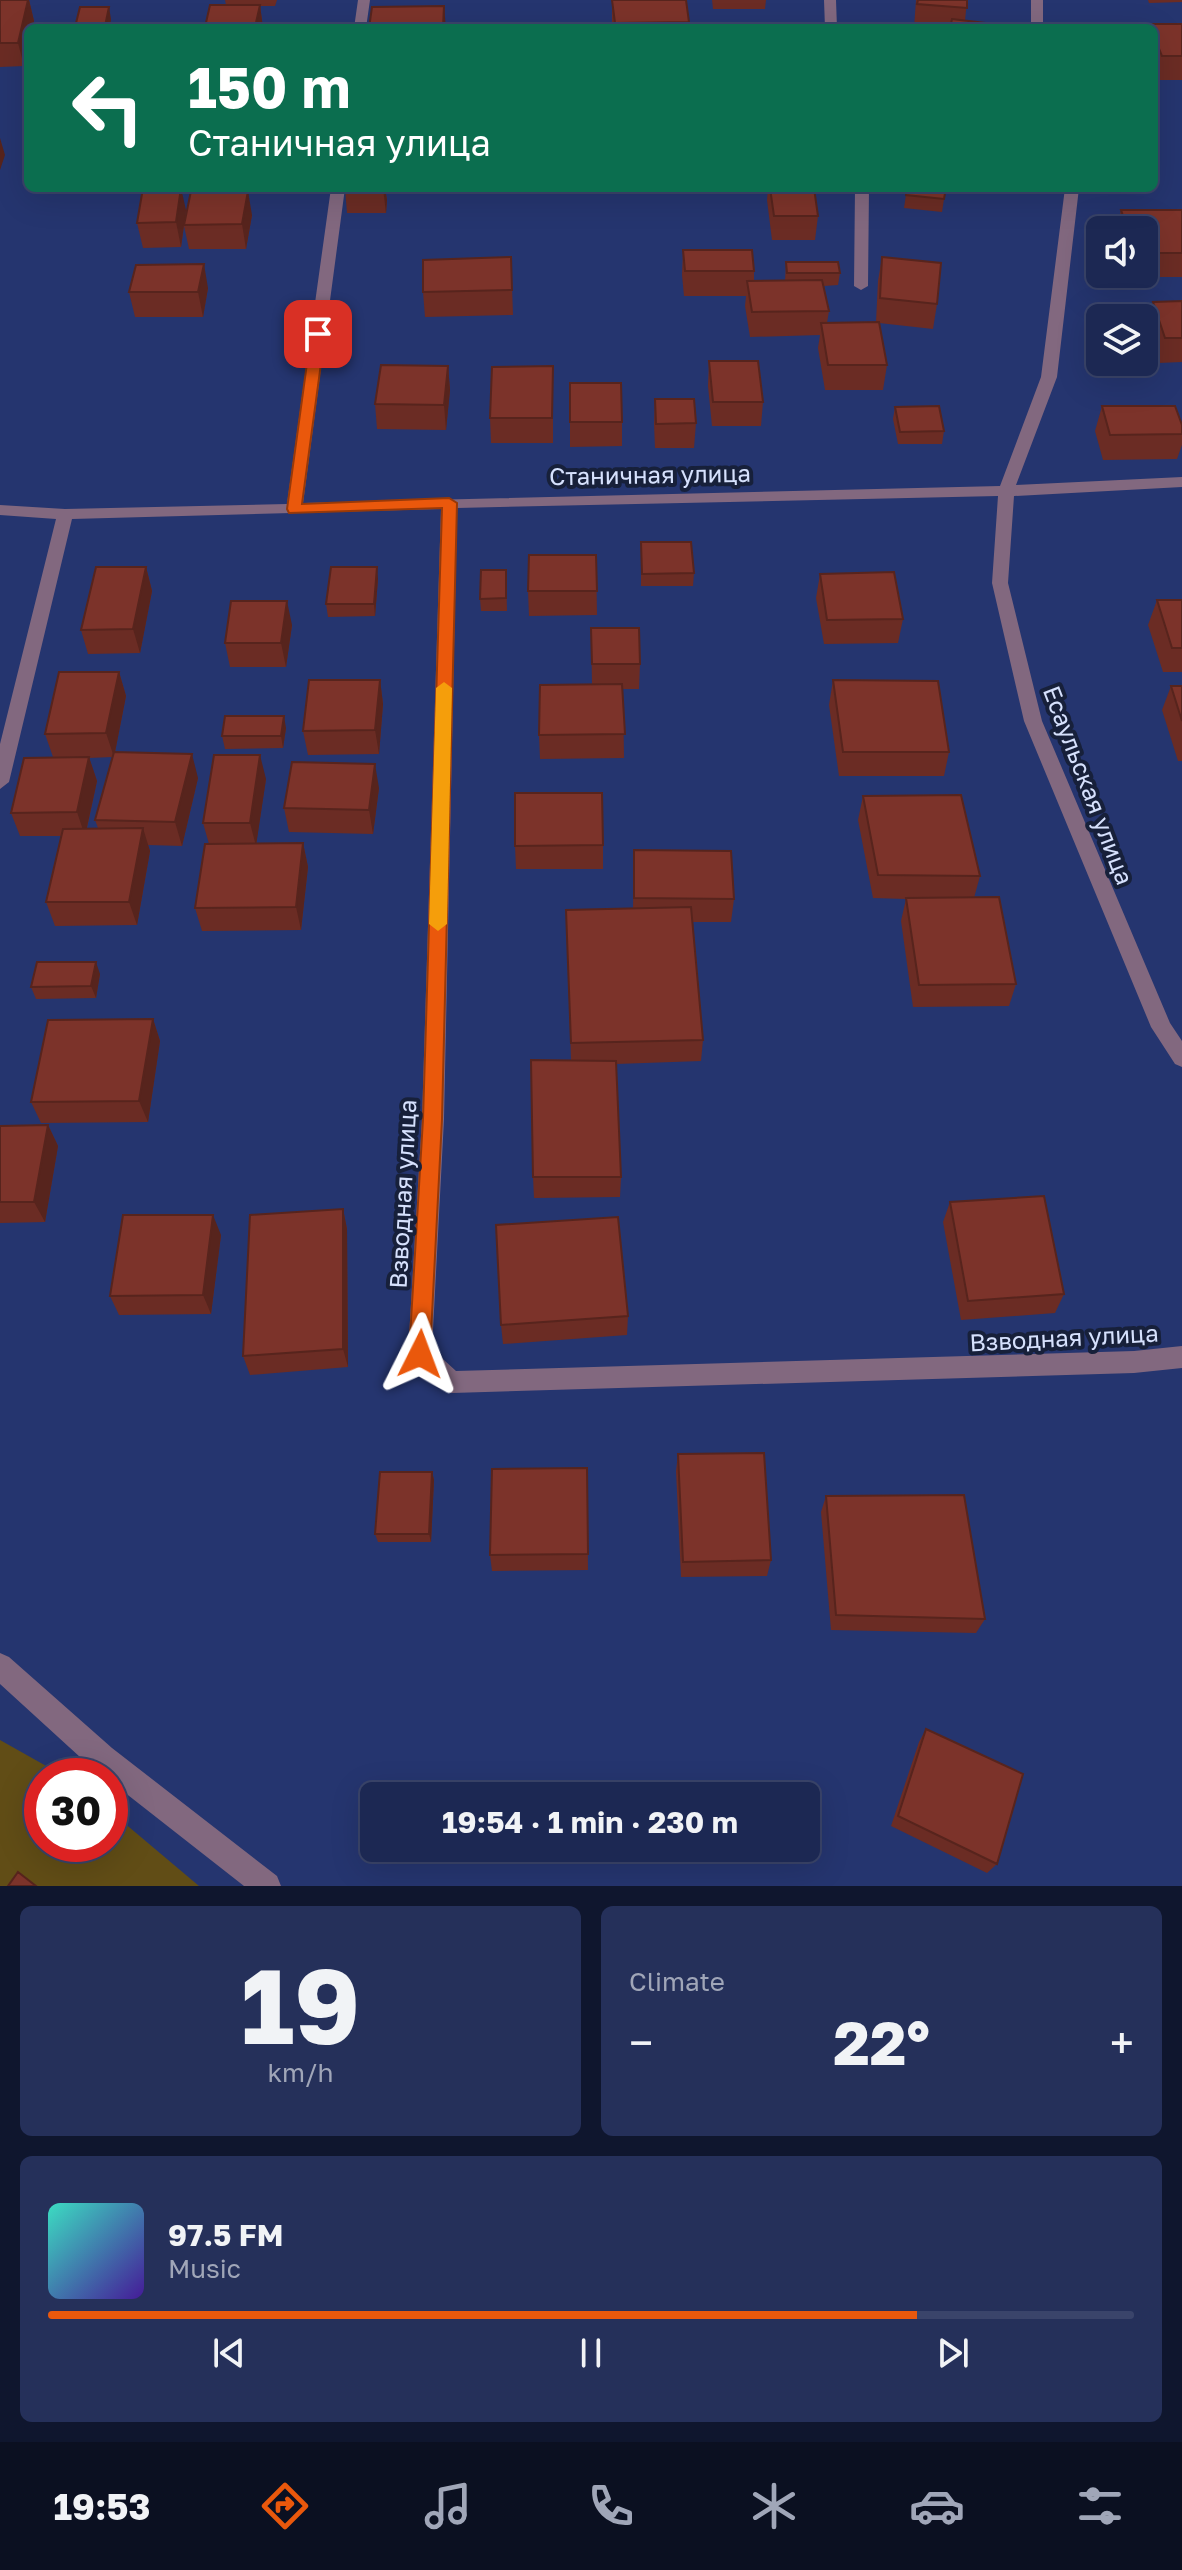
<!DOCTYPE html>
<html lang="en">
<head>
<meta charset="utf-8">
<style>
	:root { --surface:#1c2853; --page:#25305a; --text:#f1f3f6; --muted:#a0a6b8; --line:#3a446a; --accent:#ea580c }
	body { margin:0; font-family:"Golos Text",sans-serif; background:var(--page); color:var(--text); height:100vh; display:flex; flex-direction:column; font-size:30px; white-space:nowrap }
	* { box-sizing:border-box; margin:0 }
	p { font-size:26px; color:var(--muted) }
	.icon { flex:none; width:44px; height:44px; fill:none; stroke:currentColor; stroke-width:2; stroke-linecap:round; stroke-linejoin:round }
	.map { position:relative; height:1886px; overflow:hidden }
	.drawer { display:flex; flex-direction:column; gap:20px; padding:20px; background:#0f162e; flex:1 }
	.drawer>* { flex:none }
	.guide { position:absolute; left:24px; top:24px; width:1134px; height:168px; border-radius:12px; box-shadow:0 8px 32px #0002,0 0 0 2px var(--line); background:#0b6e4f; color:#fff; overflow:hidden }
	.buttons { position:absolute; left:1086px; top:216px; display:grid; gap:16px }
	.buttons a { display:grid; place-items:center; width:72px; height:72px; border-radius:12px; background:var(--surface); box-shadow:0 8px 32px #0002,0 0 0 2px var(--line); font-size:40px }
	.speed { position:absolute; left:24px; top:1758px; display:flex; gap:16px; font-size:40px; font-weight:700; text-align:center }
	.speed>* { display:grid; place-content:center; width:104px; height:104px; border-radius:50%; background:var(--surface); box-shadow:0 8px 32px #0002,0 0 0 2px var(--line); line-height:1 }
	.speed .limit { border:12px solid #d22; background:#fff; color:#111 }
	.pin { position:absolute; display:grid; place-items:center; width:68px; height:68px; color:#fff; margin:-34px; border-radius:16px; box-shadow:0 4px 12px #0006 }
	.me { position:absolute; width:88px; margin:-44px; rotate:3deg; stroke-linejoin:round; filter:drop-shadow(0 0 6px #0008) }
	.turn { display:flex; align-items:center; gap:28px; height:168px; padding:0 32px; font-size:36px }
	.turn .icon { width:104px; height:104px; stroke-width:2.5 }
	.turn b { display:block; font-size:56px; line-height:68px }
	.big { font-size:60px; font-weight:700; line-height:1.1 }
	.drawer .card { flex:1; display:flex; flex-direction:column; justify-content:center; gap:12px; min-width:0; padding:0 28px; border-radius:12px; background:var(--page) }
	.drawer .dial { align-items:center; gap:0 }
	.dial b { font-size:104px; line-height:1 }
	.song { display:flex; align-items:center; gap:24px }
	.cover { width:96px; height:96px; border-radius:12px; background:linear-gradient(135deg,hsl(170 70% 55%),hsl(260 70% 35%)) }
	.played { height:8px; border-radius:4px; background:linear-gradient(90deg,var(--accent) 80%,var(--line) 80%) }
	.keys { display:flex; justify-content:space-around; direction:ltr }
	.heat { display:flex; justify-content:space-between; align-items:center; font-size:44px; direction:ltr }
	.drawer .tiles { flex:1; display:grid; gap:20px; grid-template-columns:1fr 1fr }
	.card:last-child { grid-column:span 2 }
	.trip { position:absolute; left:360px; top:1782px; width:460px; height:80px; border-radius:12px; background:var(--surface); box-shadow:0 8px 32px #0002,0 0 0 2px var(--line); font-weight:700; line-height:80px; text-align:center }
	.dock { display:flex; height:128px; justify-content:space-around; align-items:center; background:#0b1021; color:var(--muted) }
	.dock .icon { width:56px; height:56px }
	.dock .selected { color:var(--accent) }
	.dock b { font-size:36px; color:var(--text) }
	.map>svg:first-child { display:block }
</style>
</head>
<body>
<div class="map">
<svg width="1182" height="1886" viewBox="0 0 1182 1886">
	<rect width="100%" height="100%" fill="#25356f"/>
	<path fill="#614d16" d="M0 1740 64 1776H42V1844H110V1811L199 1886H0Z"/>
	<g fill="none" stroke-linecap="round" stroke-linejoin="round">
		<path fill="#82687f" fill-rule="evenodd" d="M358 0H370L366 28H354Z
			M824 0H836L837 28H825Z
			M1031 0H1043V28H1031Z
			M331 188H345L303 503 1000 486 1041 377 1065 188H1079L1057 377 1016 485 1182 477V487L1014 496 1008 583 1042 721 1170 1023 1182 1041V1067L1175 1064 1151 1027 1024 721 992 583 998 496 457 508 444 1119 432 1349 456 1371 1134 1351 1182 1346V1368L1134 1373 452 1393C437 1387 415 1369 408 1354L422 1119 441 509 72 519 9 782 0 789V744L56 519 0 515V505L65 509 287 504Z
			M855 188H869L868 286 861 290 854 286Z
			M0 1653 9 1657 112 1748 277 1876 281 1886H244L110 1781V1776H103L92 1768 0 1684Z"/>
	</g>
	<path fill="#6b2c24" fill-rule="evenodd" d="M0 0H29L34 21 28 28V50L24 66 0 67Z
		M225 0H277L275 6H260L263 28H205L210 5H226Z
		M612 0 689 22V28H612Z
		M712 0H766L765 9H713Z
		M916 0H967L965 21 993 28H914Z
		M1148 0H1182V2L1149 3Z
		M1149 24H1182V80H1156L1154 74V28H1148Z
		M345 188H385L387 200 386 213H347Z
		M768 188H814L818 216 815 240H772L767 200Z
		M907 188 944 199 942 212 904 208Z
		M186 210 185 220 252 215 246 249H189L184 226 181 247 143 248 137 223Z
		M1121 210H1182V277H1129L1128 274H1144V230H1116Z
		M683 250 754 271V281H785L786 262 840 273 838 285 824 286 829 311 827 323 876 322 878 281 882 257 937 304 933 329 879 323 887 365 883 390H825L818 348 820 335 750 337 745 306 746 296H684L682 275Z
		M511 257 513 315 425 317 423 292Z
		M208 288 203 317H135L129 292Z
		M1182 301V362L1158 363 1146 326 1153 302Z
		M709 361 763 402 761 426H712L708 386Z
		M448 366 450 390 446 430 377 429 375 404Z
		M553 366V443H491L490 418Z
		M570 383 622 422V446L570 447Z
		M655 399 696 423 694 448H655L654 424Z
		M1102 406 1182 425V445L1177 459 1103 460 1095 431Z
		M895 407 944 431 942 444H898L893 419Z
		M641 542 694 573 693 586H641Z
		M596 555 597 615 529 616 528 591Z
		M146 567 152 591 140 653 88 654 81 630Z
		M506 570 507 611H481L480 599Z
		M820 574 903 619 898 643 824 644 816 598Z
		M378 579 375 616 328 617 326 604Z
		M1157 600H1182V672H1163L1148 625Z
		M292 625 286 667H230L225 643Z
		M591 628 640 664 639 689H623L624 758 540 759 539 735 592 685Z
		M119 672 126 696 115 752 198 778 182 846 148 845 150 851 137 925 55 926 46 902 61 836H20L11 813 53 757 45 734ZM112 757 95 820 98 828H87L97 781 89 758Z
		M380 680 383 704 379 754 308 755 303 731Z
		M833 680 949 752 944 776H839L829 705Z
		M1171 686H1182V761H1178L1162 710Z
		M286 728 283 748 225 749 222 736Z
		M266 779 256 844 303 843 308 867 301 930 202 931 195 908 209 844 203 823Z
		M379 788 373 834 289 832 284 808Z
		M863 796 980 876 974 898 1016 984 1009 1006 913 1007 901 921 906 899 873 898 858 820Z
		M603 845V869H516L515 846Z
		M634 850 734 899 731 922H693L703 1040 701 1061 616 1064 621 1177 620 1197 534 1198 533 1177 571 1060 566 910 633 908Z
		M100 974 96 998 36 999 31 987Z
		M153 1019 160 1041 148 1122 41 1123 31 1102Z
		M48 1125 58 1146 45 1222 0 1223V1126Z
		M950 1202 1064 1294 1055 1313 961 1320 943 1222Z
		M343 1209 347 1229 348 1367 250 1375 243 1356Z
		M221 1235 211 1314 119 1315 110 1296Z
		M628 1316 627 1335 503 1344 501 1325Z
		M678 1454 771 1560 767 1576 681 1577 676 1471Z
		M587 1468 588 1570 492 1571 490 1555Z
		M432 1472 434 1480 431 1542H378L375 1534Z
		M826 1496 985 1619 976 1633 831 1630 821 1512Z
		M926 1729 997 1864 987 1873 891 1826 919 1742Z"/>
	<path fill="#57241d" d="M28 0H29L34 21 33 28H28V50L24 66 18 43Z
		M260 5 263 28H256L255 27Z
		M444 6 446 28H443Z
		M109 7 111 19 110 28H105Z
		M0 138 5 155 0 170Z
		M181 188 186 210 181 247 176 222Z
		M383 188H385L387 200 386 213Z
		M248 191 252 215 246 249 242 224Z
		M204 264 208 288 203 317 198 292Z
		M448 366 450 390 446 430 444 405Z
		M146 567 152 591 140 653 133 629Z
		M377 567 378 579 375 616 374 604Z
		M287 601 292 625 286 667 281 643Z
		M119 672 126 696 114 757 106 733Z
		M380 680 383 704 379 754 375 730Z
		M284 716 286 728 283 748 281 736Z
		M192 754 198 778 182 846 175 822Z
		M260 755 266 779 256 846 250 823Z
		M89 757 97 781 85 836 77 812Z
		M375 764 379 788 373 834 369 810Z
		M143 828 150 851 137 925 129 902Z
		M303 843 308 867 301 930 296 907Z
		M96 962 100 974 96 998 91 986Z
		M153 1019 160 1041 148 1122 139 1101Z
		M48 1125 58 1146 45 1222 34 1202Z
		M343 1209 347 1229 348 1367 343 1349Z
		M213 1215 221 1235 211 1314 203 1295Z
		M432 1472 434 1480 431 1542 429 1534Z"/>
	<path fill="#7c332a" stroke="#57241d" stroke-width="2" d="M0 0H28L18 43H0Z
		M612 0H686L689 22 615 23Z
		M918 0H967V8L917 4Z
		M210 5H260L255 27H205Z
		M444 6 443 28H369L372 7Z
		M80 7H109L105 26 75 27Z
		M952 19 993 24V28H950Z
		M1149 24H1182V56H1162L1154 36V28H1151Z
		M143 188H181L176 222 137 223Z
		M770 188H814L818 216H774Z
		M907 188H946L944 199 906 195Z
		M191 191H248L242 224 184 225Z
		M1121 210H1182V253H1144V230H1128Z
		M683 250H752L754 271H685Z
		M511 257 512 290 423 292V260Z
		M882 257 941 263 937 304 880 298Z
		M786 262H838L840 273H787Z
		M204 264 198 292H129L136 265Z
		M822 280 829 311 752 312 747 281Z
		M1182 301V338H1165L1153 302Z
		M879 322 887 365H828L821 323Z
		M709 361H758L763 402H713Z
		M381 365 448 366 444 405 375 404Z
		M553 366 552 418H490L492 367Z
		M570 383H621L622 422H570Z
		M655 399H694L696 423 656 424Z
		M939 406 944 431 900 432 895 407Z
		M1102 406H1175L1182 425V434L1110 435Z
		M641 542H691L694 573 642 574Z
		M529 555H596L597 591H528Z
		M96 567H146L133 629 81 630Z
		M331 567H377L374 604H326Z
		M481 570H506V598L480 599Z
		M894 572 903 619 827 620 820 574Z
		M1157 600H1182V648H1172Z
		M231 601H287L281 643H225Z
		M591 628H639L640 664H592Z
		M59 672H119L106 733 45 734Z
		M309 680H380L375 730 303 731Z
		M833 680 938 681 949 752H843Z
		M622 684 625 734 539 735 540 685Z
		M1171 686H1182V721Z
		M225 716H284L281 736H222Z
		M114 752 192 754 175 822 95 820Z
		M214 755H260L250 823H203Z
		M89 757 77 812 11 813 24 758Z
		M292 762 375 764 369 810 284 808Z
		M515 793H602L603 845 515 846Z
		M961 795 980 876 878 875 863 796Z
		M143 828 129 902H46L63 829Z
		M303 843 296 907 195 908 205 844Z
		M634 850 731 851 734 899 634 898Z
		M999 897 1016 984 919 985 906 898Z
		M691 907 703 1040 571 1043 566 910Z
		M37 962H96L91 986 31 987Z
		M153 1019 139 1101 31 1102 48 1020Z
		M531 1060 616 1061 621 1177H533Z
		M48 1125 34 1202H0V1126Z
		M1044 1196 1064 1294 968 1301 950 1202Z
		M343 1209V1349L243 1356 250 1215Z
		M123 1215H213L203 1295 110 1296Z
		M618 1217 628 1316 501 1325 496 1225Z
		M764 1453 771 1560 683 1562 678 1454Z
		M587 1468 588 1554 490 1555 492 1469Z
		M380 1472H432L429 1534H375Z
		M964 1495 985 1619 836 1615 826 1496Z
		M926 1729 1023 1774 997 1864 898 1816Z
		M18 1872 36 1886H8Z"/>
	<path fill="#ea580c" stroke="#983908" stroke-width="2" d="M318 330 325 334 302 504 449 498 457 503 442 1119 430 1354 427 1361 420 1364 412 1361 409 1354 423 1119 442 508 289 513 287 509 311 334Z"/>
	<path fill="#f59e0b" d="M444 682 452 688 447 924 438 931 429 924 436 688Z"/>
	<g text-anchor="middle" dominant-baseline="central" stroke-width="8" stroke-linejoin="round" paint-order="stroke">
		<g font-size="24" fill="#d6e1fd" stroke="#17203a">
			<text transform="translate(650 474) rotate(-1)">Станичная улица</text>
			<text transform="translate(1089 785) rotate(69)">Есаульская улица</text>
			<text transform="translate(402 1194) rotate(-87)">Взводная улица</text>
			<text transform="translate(1064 1337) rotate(-3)">Взводная улица</text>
		</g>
	</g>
</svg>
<div class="buttons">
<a><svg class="icon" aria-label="sound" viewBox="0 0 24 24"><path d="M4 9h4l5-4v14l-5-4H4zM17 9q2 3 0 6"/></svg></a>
<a><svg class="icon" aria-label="layers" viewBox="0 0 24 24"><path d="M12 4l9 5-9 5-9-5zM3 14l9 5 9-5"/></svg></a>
</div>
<div class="speed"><div class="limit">30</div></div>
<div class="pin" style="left:318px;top:334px;background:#d93025"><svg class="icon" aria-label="arrive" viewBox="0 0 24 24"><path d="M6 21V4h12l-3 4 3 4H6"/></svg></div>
<svg class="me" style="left:420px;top:1354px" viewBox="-20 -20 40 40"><path d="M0-17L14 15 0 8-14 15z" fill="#ea580c" stroke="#fff" stroke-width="4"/></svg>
<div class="trip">19:54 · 1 min · 230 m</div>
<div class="guide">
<div class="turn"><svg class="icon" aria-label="left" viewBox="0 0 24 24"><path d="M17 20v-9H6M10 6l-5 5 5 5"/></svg><div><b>150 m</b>Станичная улица</div></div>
</div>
</div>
<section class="drawer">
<div class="tiles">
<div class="card dial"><b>19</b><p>km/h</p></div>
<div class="card"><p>Climate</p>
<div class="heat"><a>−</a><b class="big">22°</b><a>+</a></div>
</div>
<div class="card">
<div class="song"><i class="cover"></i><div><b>97.5 FM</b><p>Music</p></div></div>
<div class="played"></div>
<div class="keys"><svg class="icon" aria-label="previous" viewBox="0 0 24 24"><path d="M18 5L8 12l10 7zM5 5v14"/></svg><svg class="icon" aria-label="pause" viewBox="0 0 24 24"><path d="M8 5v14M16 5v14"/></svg><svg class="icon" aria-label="next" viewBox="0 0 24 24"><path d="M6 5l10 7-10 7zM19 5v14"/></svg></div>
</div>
</div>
</section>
<nav class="dock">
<b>19:53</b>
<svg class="icon selected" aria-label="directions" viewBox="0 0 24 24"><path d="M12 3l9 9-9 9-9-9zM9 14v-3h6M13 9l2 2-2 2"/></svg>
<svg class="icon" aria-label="music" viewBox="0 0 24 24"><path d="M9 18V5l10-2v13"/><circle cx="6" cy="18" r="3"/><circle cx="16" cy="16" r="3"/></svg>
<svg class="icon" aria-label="phone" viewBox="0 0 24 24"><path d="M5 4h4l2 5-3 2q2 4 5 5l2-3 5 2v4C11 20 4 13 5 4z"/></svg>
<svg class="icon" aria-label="climate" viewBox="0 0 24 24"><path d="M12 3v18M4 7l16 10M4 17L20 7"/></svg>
<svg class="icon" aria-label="car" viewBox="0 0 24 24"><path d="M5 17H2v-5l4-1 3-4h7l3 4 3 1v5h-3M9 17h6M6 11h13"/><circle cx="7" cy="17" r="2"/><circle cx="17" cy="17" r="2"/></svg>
<svg class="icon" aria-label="filters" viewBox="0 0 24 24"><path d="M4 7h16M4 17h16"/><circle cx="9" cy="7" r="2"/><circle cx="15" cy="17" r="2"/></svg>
</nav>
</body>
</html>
